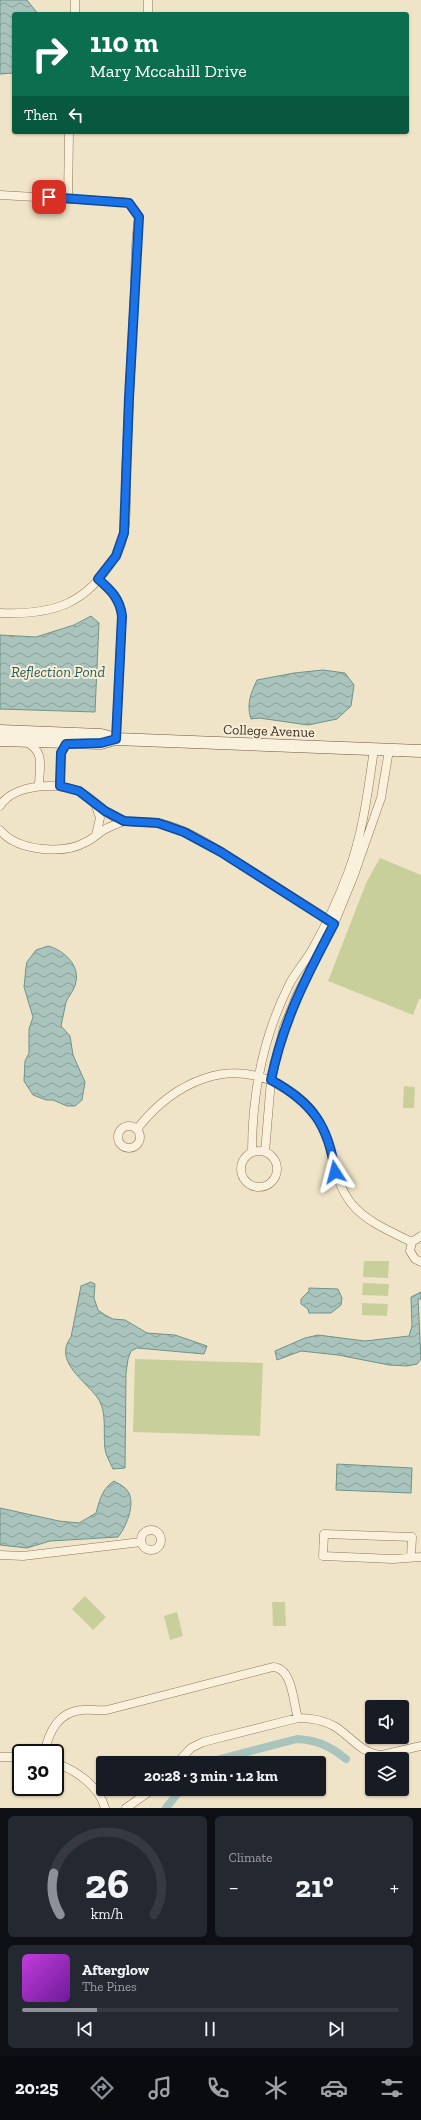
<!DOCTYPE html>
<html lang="en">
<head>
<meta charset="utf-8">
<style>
	:root { --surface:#171b24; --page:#242831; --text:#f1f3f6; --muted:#9ea1a6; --line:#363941; --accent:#8c9099 }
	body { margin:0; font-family:"Zilla Slab",serif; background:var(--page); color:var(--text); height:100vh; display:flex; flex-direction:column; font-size:15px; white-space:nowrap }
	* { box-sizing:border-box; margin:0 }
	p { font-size:13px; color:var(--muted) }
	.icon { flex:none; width:22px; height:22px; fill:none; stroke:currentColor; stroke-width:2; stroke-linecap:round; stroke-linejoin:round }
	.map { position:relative; height:1808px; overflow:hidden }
	.drawer { display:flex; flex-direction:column; gap:8px; padding:8px; background:#0d0f14; flex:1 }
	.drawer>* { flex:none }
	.top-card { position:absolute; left:12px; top:12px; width:397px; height:122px; border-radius:4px; box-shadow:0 1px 3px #0004; background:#0b6e4f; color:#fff; overflow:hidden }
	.controls { position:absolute; left:365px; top:1700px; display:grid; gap:8px }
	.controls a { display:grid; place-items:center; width:44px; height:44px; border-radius:4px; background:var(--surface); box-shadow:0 1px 3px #0004; font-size:20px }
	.speed { position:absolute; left:12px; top:1744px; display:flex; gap:8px; font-size:20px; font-weight:700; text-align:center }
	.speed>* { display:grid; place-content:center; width:52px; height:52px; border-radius:50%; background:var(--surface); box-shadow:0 1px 3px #0004; line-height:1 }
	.speed .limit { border:2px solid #111; border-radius:6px; background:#fff; color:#111 }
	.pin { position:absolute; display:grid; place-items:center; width:34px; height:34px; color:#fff; margin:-17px; border-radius:8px; box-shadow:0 2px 6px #0006 }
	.me { position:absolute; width:44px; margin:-22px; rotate:351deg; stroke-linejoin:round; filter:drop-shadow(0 0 3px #0008) }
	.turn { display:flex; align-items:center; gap:14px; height:84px; padding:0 12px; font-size:18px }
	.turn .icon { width:52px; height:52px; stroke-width:2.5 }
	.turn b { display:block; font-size:28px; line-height:34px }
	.then { display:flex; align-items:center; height:38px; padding:0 12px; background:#0003; gap:8px; font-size:15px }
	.big { font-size:30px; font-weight:800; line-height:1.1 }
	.drawer .card { flex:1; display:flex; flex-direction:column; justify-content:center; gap:6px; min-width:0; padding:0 14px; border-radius:6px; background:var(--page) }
	.drawer .dial { align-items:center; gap:0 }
	.dial svg { height:104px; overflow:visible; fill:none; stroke:var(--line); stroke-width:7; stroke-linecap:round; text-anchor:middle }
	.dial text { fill:var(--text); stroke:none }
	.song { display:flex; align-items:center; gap:12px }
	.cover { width:48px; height:48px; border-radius:6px; background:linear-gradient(135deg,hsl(290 70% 55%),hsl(280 70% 35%)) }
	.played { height:4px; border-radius:2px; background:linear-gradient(90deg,var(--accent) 20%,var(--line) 20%) }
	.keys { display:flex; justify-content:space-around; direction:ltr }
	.heat { display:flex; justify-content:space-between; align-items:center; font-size:22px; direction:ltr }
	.drawer .tiles { flex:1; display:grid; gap:8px; grid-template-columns:1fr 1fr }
	.card:last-child { grid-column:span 2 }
	.trip { position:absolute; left:96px; top:1756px; width:230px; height:40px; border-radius:4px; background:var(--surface); box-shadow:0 1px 3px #0004; font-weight:800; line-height:40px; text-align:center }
	.tabs { display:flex; height:64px; justify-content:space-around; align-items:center; background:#090b0e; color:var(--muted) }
	.tabs .icon { width:28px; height:28px }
	.tabs .on { color:var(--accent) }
	.tabs b { font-size:18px; color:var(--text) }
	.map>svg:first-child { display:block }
</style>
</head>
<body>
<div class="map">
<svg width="421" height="1808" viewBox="0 0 421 1808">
	<defs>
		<pattern id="water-waves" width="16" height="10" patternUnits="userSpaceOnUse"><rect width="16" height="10" fill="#a9c4bc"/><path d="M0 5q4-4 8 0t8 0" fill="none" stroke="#8ba098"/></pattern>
	</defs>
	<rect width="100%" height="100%" fill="#f0e4c8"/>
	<path fill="#c9cf9b" d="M380 858 421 875V999H419L413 1015 328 981 367 881Z
		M404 1086 415 1087 414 1108H403Z
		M364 1261H389L388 1278 363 1277Z
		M363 1283 389 1284 388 1296 362 1295Z
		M362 1303 388 1304 387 1316 362 1315Z
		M135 1359 263 1363 260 1436 133 1432Z
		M85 1596 106 1617 93 1630 72 1609Z
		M272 1602H285L286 1626H273Z
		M177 1612 183 1636 170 1640 164 1616Z"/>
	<path fill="url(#water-waves)" stroke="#6f938a" d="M0 0H27L38 14H14V73L0 74Z
		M91 616 99 623 95 712 0 709V635L36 637 74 625Z
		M323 670 345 673 354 685 351 706 337 719 308 725 259 718 251 719C246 704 251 693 257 680L294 673Z
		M48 946C66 951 83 968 74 988 72 993 68 997 66 1002 64 1010 63 1018 61 1026L70 1036 73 1055 85 1082 82 1100 75 1106H67L53 1100H46L33 1095 24 1081 25 1061 29 1053V1029L33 1017 24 987 26 967 27 962 36 950Z
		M91 1282 95 1284 94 1298 98 1310 105 1315 113 1319 125 1320 147 1333 175 1335 207 1346 204 1354 137 1348 131 1351 128 1359 126 1373 125 1468 113 1469C110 1462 106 1456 105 1449 103 1434 107 1413 99 1400 88 1382 52 1362 71 1337L81 1286Z
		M309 1288 338 1289 342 1298 341 1305 331 1313H309L308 1309 301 1304V1299L309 1291Z
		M421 1292V1299H418L421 1359 417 1364 407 1366 389 1365 338 1355 301 1351 277 1360 275 1351 305 1338 318 1335 365 1341 409 1336 412 1326 411 1297Z
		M337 1464 412 1468 411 1493 336 1490Z
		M114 1481C117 1483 122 1485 125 1488 138 1499 127 1526 118 1537L50 1541 27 1548 0 1545V1508L59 1521 79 1523 96 1513C100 1499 102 1489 114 1481Z"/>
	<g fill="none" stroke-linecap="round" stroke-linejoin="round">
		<path stroke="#a9c4bc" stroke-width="8" d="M205 1763 297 1739C317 1740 330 1746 346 1759
			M166 1808 181 1789"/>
		<g stroke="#8d765c" stroke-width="9">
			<path id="street" d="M75 14V0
				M148 14V0
				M0 195 124 202 129 203 139 217C134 245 136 276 134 305 131 360 128 416 126 471 125 498 130 534 115 557 86 605 53 615 0 613
				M68 198 69 132
				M98 579C111 590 120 599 122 616L116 739
				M26 742C46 752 39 767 39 786
				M60 786 61 753 68 742
				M95 803 100 818 96 835
				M0 806C14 783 63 781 84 794 97 802 108 817 124 821 135 823 147 821 158 823 189 829 220 851 247 868 275 886 304 904 332 922
				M0 830C17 851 63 855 86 842 93 839 98 833 104 830 110 826 117 824 124 821
				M118 1137a11 11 0 1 1 22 0a11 11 0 1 1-22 0Z
				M137 1129C174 1082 230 1055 285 1088 299 1096 310 1106 318 1119 335 1147 331 1177 351 1203 365 1221 391 1232 412 1242
				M241 1169a18 18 0 1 1 36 0a18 18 0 1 1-36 0Z
				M252 1152C252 1095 263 1037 289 985 295 973 305 962 312 950 326 925 338 900 348 873 363 833 368 791 374 749
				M265 1152 271 1080 284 1027 297 995 334 924 354 875 381 798 389 750
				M421 1236 412 1242 410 1251 415 1259 421 1262
				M141 1540a10 10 0 1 1 20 0a10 10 0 1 1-20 0Z
				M0 1555 23 1556 141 1542
				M411 1557 412 1537 324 1534 323 1556 393 1559 421 1557
				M44 1753C49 1732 58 1712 82 1710 90 1709 99 1711 107 1710L273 1667C293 1668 293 1703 298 1718
				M0 1757H21
				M55 1763C76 1770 99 1786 105 1808
				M177 1763 191 1748 203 1742 298 1718C310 1718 323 1720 334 1726 351 1736 361 1754 382 1755L421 1746
				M126 1808 153 1789"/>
		</g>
		<g stroke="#6f573f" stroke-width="13">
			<path id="secondary" d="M0 731 101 735 116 739 421 751
				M0 740 101 743 115 739"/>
		</g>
		<use href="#street" stroke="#faf1dc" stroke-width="8"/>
		<use href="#secondary" stroke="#faf1dc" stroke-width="12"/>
	</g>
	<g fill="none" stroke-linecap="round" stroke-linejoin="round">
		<g stroke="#114b97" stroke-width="10">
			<path id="route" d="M49 197 129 203 139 217 129 398 124 533 116 556 98 579C111 590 120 599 122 616L116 739 101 743 66 744 61 753 60 786 79 791 105 811 124 821 158 823 184 832 221 852 334 924C306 977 283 1021 271 1080 312 1102 329 1126 335 1172"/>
		</g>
		<use href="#route" stroke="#1a73e8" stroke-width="7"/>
	</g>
	<g text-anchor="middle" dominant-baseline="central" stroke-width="4" stroke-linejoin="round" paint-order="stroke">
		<g font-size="14" fill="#3d2e20" stroke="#f7eed8">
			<text transform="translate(269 731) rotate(2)">College Avenue</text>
		</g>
		<g font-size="15" font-style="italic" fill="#2f5d5a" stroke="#f7eed8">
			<text x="58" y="672">Reflection Pond</text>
		</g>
	</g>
</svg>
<div class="controls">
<a><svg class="icon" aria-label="sound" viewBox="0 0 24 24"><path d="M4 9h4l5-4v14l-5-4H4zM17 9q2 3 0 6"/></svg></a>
<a><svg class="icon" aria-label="layers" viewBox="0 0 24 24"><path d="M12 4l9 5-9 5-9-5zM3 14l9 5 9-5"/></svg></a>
</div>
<div class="speed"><div class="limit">30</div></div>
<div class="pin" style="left:49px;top:197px;background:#d93025"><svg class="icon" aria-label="arrive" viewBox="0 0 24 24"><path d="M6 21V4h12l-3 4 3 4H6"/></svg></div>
<svg class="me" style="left:335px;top:1172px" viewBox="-20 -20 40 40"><path d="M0-17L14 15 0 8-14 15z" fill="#1a73e8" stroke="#fff" stroke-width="4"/></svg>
<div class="trip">20:28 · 3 min · 1.2 km</div>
<div class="top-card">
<div class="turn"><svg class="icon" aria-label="right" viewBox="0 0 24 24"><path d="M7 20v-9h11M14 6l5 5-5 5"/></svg><div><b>110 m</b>Mary Mccahill Drive</div></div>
<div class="then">Then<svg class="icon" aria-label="left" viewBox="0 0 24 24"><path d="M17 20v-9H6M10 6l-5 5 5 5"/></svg></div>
</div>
</div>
<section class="drawer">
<div class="tiles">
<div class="card dial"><svg viewBox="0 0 100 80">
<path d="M14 69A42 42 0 1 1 86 69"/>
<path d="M14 69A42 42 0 0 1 9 37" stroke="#8c9099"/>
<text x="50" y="56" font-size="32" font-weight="700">26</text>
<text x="50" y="72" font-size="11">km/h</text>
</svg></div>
<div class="card"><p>Climate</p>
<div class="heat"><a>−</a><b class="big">21°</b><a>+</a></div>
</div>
<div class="card">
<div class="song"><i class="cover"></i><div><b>Afterglow</b><p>The Pines</p></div></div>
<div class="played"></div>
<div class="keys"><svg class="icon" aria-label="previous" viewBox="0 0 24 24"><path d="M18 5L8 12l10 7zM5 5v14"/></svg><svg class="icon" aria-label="pause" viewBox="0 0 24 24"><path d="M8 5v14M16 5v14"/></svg><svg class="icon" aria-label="next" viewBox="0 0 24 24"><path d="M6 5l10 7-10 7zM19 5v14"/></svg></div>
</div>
</div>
</section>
<nav class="tabs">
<b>20:25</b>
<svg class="icon on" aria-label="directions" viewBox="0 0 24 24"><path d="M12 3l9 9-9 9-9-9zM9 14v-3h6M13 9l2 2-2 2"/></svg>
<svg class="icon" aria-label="music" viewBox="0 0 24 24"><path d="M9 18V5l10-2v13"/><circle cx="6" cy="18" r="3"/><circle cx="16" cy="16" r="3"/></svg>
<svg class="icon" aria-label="phone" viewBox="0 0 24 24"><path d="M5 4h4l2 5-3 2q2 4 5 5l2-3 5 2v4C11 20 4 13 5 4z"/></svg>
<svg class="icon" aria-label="climate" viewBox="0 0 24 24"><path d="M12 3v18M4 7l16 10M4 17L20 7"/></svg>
<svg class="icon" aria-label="car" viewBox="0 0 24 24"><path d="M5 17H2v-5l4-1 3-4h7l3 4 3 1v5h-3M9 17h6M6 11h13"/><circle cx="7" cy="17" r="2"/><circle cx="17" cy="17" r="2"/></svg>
<svg class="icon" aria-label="filters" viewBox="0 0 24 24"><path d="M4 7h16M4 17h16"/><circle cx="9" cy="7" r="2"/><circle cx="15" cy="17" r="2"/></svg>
</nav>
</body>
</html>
